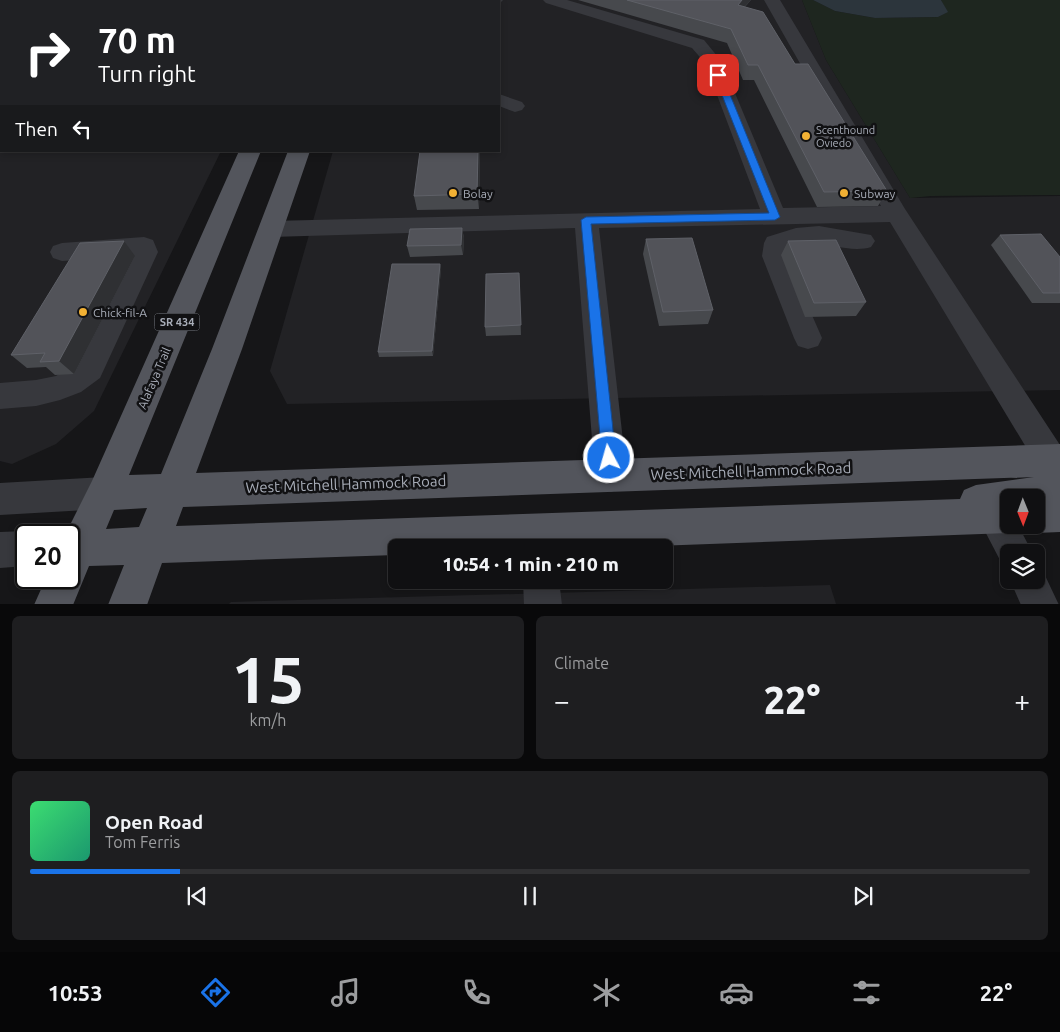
<!DOCTYPE html>
<html lang="en">
<head>
<meta charset="utf-8">
<style>
	:root { --surface:#101012; --page:#1e1e20; --text:#f1f3f6; --muted:#9c9d9f; --line:#303032; --accent:#1a73e8 }
	body { margin:0; font-family:Ubuntu,sans-serif; background:var(--page); color:var(--text); height:100vh; display:flex; flex-direction:column; font-size:19px; white-space:nowrap }
	* { box-sizing:border-box; margin:0 }
	p { font-size:16px; color:var(--muted) }
	.icon { flex:none; width:28px; height:28px; fill:none; stroke:currentColor; stroke-width:2; stroke-linecap:round; stroke-linejoin:round }
	.map { position:relative; height:604px; overflow:hidden }
	.details { display:flex; flex-direction:column; gap:12px; padding:12px; background:#09090a; flex:1 }
	.details>* { flex:none }
	.hud { position:absolute; left:0px; top:0px; width:500px; height:152px; box-shadow:0 2px 8px #0003,0 0 0 1px var(--line); background:#202124; color:#fff; overflow:hidden }
	.needle { width:32px; rotate:179deg }
	.fabs { position:absolute; left:1000px; top:489px; display:grid; gap:10px }
	.fabs a { display:grid; place-items:center; width:45px; height:45px; border-radius:8px; background:var(--surface); box-shadow:0 2px 8px #0003,0 0 0 1px var(--line); font-size:25px }
	.speed { position:absolute; left:15px; top:524px; display:flex; gap:10px; font-size:25px; font-weight:700; text-align:center }
	.speed>* { display:grid; place-content:center; width:65px; height:65px; border-radius:50%; background:var(--surface); box-shadow:0 2px 8px #0003,0 0 0 1px var(--line); line-height:1 }
	.speed .limit { border:2px solid #111; border-radius:8px; background:#fff; color:#111 }
	.pin { position:absolute; display:grid; place-items:center; width:42px; height:42px; color:#fff; margin:-21px; border-radius:10px; box-shadow:0 2px 8px #0006 }
	.me { position:absolute; width:55px; margin:-28px; rotate:354deg; stroke-linejoin:round; filter:drop-shadow(0 0 4px #0008) }
	.turn { display:flex; align-items:center; gap:18px; height:105px; padding:0 15px; font-size:22px }
	.turn .icon { width:65px; height:65px; stroke-width:2.5 }
	.turn b { display:block; font-size:35px; line-height:42px }
	.then { display:flex; align-items:center; height:48px; padding:0 15px; background:#0003; gap:10px; font-size:19px }
	.big { font-size:38px; font-weight:800; line-height:1.1 }
	.details .tile { flex:1; display:flex; flex-direction:column; justify-content:center; gap:8px; min-width:0; padding:0 18px; border-radius:8px; background:var(--page) }
	.details .dial { align-items:center; gap:0 }
	.dial b { font-size:65px; line-height:1 }
	.song { display:flex; align-items:center; gap:15px }
	.cover { width:60px; height:60px; border-radius:8px; background:linear-gradient(135deg,hsl(140 70% 55%),hsl(160 70% 35%)) }
	.played { height:5px; border-radius:2px; background:linear-gradient(90deg,var(--accent) 15%,var(--line) 15%) }
	.keys { display:flex; justify-content:space-around; direction:ltr }
	.heat { display:flex; justify-content:space-between; align-items:center; font-size:28px; direction:ltr }
	.details .tiles { flex:1; display:grid; gap:12px; grid-template-columns:1fr 1fr }
	.tile:last-child { grid-column:span 2 }
	.trip { position:absolute; left:388px; top:539px; width:285px; height:50px; border-radius:8px; background:var(--surface); box-shadow:0 2px 8px #0003,0 0 0 1px var(--line); font-weight:800; line-height:50px; text-align:center }
	.tab-bar { display:flex; height:80px; justify-content:space-around; align-items:center; background:#060607; color:var(--muted) }
	.tab-bar .icon { width:35px; height:35px }
	.tab-bar .on { color:var(--accent) }
	.tab-bar b { font-size:22px; color:var(--text) }
	.map>svg:first-child { display:block }
</style>
</head>
<body>
<div class="map">
<svg width="1060" height="605" viewBox="0 0 1060 605">
	<rect width="100%" height="100%" fill="#161618"/>
	<path fill="#222225" d="M376 0H802L826 60 910 198 1060 196V390L287 404 270 371 333 151H499V1Z
		M0 10 1 151H221L94 411 56 444 12 464 0 461Z
		M830 585 836 604 228 605 231 602Z"/>
	<path fill="#1e261f" d="M802 0H813L835 11 875 18 938 17 947 12 941 0H1060V195L931 196 910 198 826 60Z"/>
	<path fill="#2c353c" d="M813 0H941L948 12 938 17 875 18 835 11Z"/>
	<g fill="none" stroke-linecap="round" stroke-linejoin="round">
		<path fill="#37383d" fill-rule="evenodd" d="M486 0H503L499 4V1Z
			M543 0H567L704 40 722 62 783 208 881 206 764 0H780L905 209 1060 445V473L1052 476 1041 472 890 222 599 228 627 476 623 487 611 492 599 487 595 476 575 228 271 237 263 235 259 229 263 223 271 221 760 209 705 63 692 48 546 3Z
			M0 1H1V11H0Z
			M1 90V102L0 103V91Z
			M499 94 522 102 525 106 522 110 515 112 499 106Z
			M819 226 871 235 875 241 871 247C846 255 816 235 787 248L786 256 822 338 818 346 808 349 798 346 794 338 762 256 764 243 767 237 796 228Z
			M144 237 153 240 158 252 100 378 81 392 60 400 36 406 0 409V383L36 380 56 376 80 360 132 256 62 261 53 258 50 252 53 246 62 243Z
			M104 477 116 481 121 493 116 505 104 509 0 515V483Z
			M994 499C1011 506 1009 508 1009 525H1018L1032 552H1009V567L1002 564 977 516 982 504Z
			M26 531 35 535H26V566L0 568V532Z
			M1036 565 1041 567 1059 605H1021L1010 580H1036Z
			M523 580H559L562 605H524Z"/>
		<path fill="#53555c" fill-rule="evenodd" d="M239 151H261L129 475 161 474 212 349 288 151H310L242 349 196 473 1060 444V532L1036 533 1023 528 1022 525V528L1009 533 601 548H396V555L162 563 147 605H108L124 565 89 566 73 605H34L46 578H69V535H65L92 481ZM1034 477 976 485 964 490 960 499 176 526 183 507ZM1009 498H1036V525H1009ZM147 508 139 527 106 529 114 510Z"/>
	</g>
	<path fill="#47494d" d="M578 0H751L745 7 795 64 887 191 878 206 817 207 754 80H743L727 43Z
		M480 151 479 209 417 210 414 196Z
		M462 228 464 238 463 255 410 257 407 246Z
		M1000 235 1060 257V303H1032L991 245Z
		M646 239 713 310 708 324 659 326 643 254Z
		M788 241 866 302 856 316 805 317 781 255Z
		M135 256 74 374 55 375 46 367 27 368 11 355Z
		M440 264 441 269 433 356 379 357 378 352Z
		M519 273 521 335 486 336 485 327Z"/>
	<path fill="#2f3033" d="M742 0H751L734 18 738 5Z
		M478 151H480L479 209 477 194Z
		M462 228 464 238 463 255 461 245Z
		M124 241 135 256 74 374 59 361Z
		M440 264 441 269 433 356 432 351Z"/>
	<path fill="#525359" stroke="#5f6168" d="M188 0H213L212 1H187Z
		M418 0H454V1H417Z
		M627 0H742L738 5 763 12 795 64H808L887 191 824 192 758 65H748L731 29Z
		M420 151H478L477 194 414 196Z
		M462 228 461 245 407 246 410 229Z
		M1041 234 1060 257V293H1043L1000 235Z
		M692 238 713 310 663 312 646 239Z
		M836 240 866 302 814 303 788 241Z
		M124 241 59 361 40 362 45 353 11 355 80 243Z
		M392 264H440L432 351 378 352Z
		M519 273 521 325 485 327 486 274Z"/>
	<path fill="#1a73e8" stroke="#114b97" d="M715 73 722 75 780 217 775 220 591 224 616 458 614 463 609 465 604 463 602 458 581 220 586 217 769 213 714 75Z"/>
	<g fill="#f2b134" stroke="#111113" stroke-width="2">
		<circle cx="806" cy="136" r="5"/>
		<circle cx="453" cy="193" r="5"/>
		<circle cx="844" cy="193" r="5"/>
		<circle cx="83" cy="312" r="5"/>
	</g>
	<g text-anchor="middle" dominant-baseline="central" stroke-width="5" stroke-linejoin="round" paint-order="stroke">
		<g font-size="11" fill="#a8adb8" stroke="#111113" text-anchor="start">
			<text x="816" y="130">Scenthound<tspan x="816" dy="13">Oviedo</tspan></text>
		</g>
		<rect fill="#111113" stroke="#7b7e86" stroke-width="1" x="154.5" y="313.5" width="45" height="17" rx="4"/>
		<g font-size="11" font-weight="bold" fill="#a8adb8">
			<text x="177" y="322">SR 434</text>
		</g>
		<g font-size="12" fill="#a8adb8" stroke="#111113" text-anchor="start">
			<text x="463" y="193">Bolay</text>
			<text x="854" y="193">Subway</text>
			<text x="93" y="312">Chick-fil-A</text>
		</g>
		<g font-size="12" fill="#a8adb8" stroke="#111113">
			<text transform="translate(154 378) rotate(-67)">Alafaya Trail</text>
		</g>
		<g font-size="15" fill="#a8adb8" stroke="#111113">
			<text transform="translate(751 471) rotate(-2)">West Mitchell Hammock Road</text>
			<text transform="translate(346 484) rotate(-2)">West Mitchell Hammock Road</text>
		</g>
	</g>
</svg>
<div class="fabs">
<a><svg class="needle" viewBox="-14 -14 28 28"><path d="M0-13l5 13h-10z" fill="#e53935"/><path d="M0 13l5-13h-10z" fill="#9c9d9f"/></svg></a>
<a><svg class="icon" aria-label="layers" viewBox="0 0 24 24"><path d="M12 4l9 5-9 5-9-5zM3 14l9 5 9-5"/></svg></a>
</div>
<div class="speed"><div class="limit">20</div></div>
<div class="pin" style="left:718px;top:75px;background:#d93025"><svg class="icon" aria-label="arrive" viewBox="0 0 24 24"><path d="M6 21V4h12l-3 4 3 4H6"/></svg></div>
<svg class="me" style="left:609px;top:458px" viewBox="-20 -20 40 40"><circle r="17" fill="#1a73e8" stroke="#fff" stroke-width="3"/><path d="M0-11L8 9 0 5-8 9z" fill="#fff"/></svg>
<div class="trip">10:54 · 1 min · 210 m</div>
<div class="hud">
<div class="turn"><svg class="icon" aria-label="right" viewBox="0 0 24 24"><path d="M7 20v-9h11M14 6l5 5-5 5"/></svg><div><b>70 m</b>Turn right</div></div>
<div class="then">Then<svg class="icon" aria-label="left" viewBox="0 0 24 24"><path d="M17 20v-9H6M10 6l-5 5 5 5"/></svg></div>
</div>
</div>
<section class="details">
<div class="tiles">
<div class="tile dial"><b>15</b><p>km/h</p></div>
<div class="tile"><p>Climate</p>
<div class="heat"><a>−</a><b class="big">22°</b><a>+</a></div>
</div>
<div class="tile">
<div class="song"><i class="cover"></i><div><b>Open Road</b><p>Tom Ferris</p></div></div>
<div class="played"></div>
<div class="keys"><svg class="icon" aria-label="previous" viewBox="0 0 24 24"><path d="M18 5L8 12l10 7zM5 5v14"/></svg><svg class="icon" aria-label="pause" viewBox="0 0 24 24"><path d="M8 5v14M16 5v14"/></svg><svg class="icon" aria-label="next" viewBox="0 0 24 24"><path d="M6 5l10 7-10 7zM19 5v14"/></svg></div>
</div>
</div>
</section>
<nav class="tab-bar">
<b>10:53</b>
<svg class="icon on" aria-label="directions" viewBox="0 0 24 24"><path d="M12 3l9 9-9 9-9-9zM9 14v-3h6M13 9l2 2-2 2"/></svg>
<svg class="icon" aria-label="music" viewBox="0 0 24 24"><path d="M9 18V5l10-2v13"/><circle cx="6" cy="18" r="3"/><circle cx="16" cy="16" r="3"/></svg>
<svg class="icon" aria-label="phone" viewBox="0 0 24 24"><path d="M5 4h4l2 5-3 2q2 4 5 5l2-3 5 2v4C11 20 4 13 5 4z"/></svg>
<svg class="icon" aria-label="climate" viewBox="0 0 24 24"><path d="M12 3v18M4 7l16 10M4 17L20 7"/></svg>
<svg class="icon" aria-label="car" viewBox="0 0 24 24"><path d="M5 17H2v-5l4-1 3-4h7l3 4 3 1v5h-3M9 17h6M6 11h13"/><circle cx="7" cy="17" r="2"/><circle cx="17" cy="17" r="2"/></svg>
<svg class="icon" aria-label="filters" viewBox="0 0 24 24"><path d="M4 7h16M4 17h16"/><circle cx="9" cy="7" r="2"/><circle cx="15" cy="17" r="2"/></svg>
<b>22°</b>
</nav>
</body>
</html>
